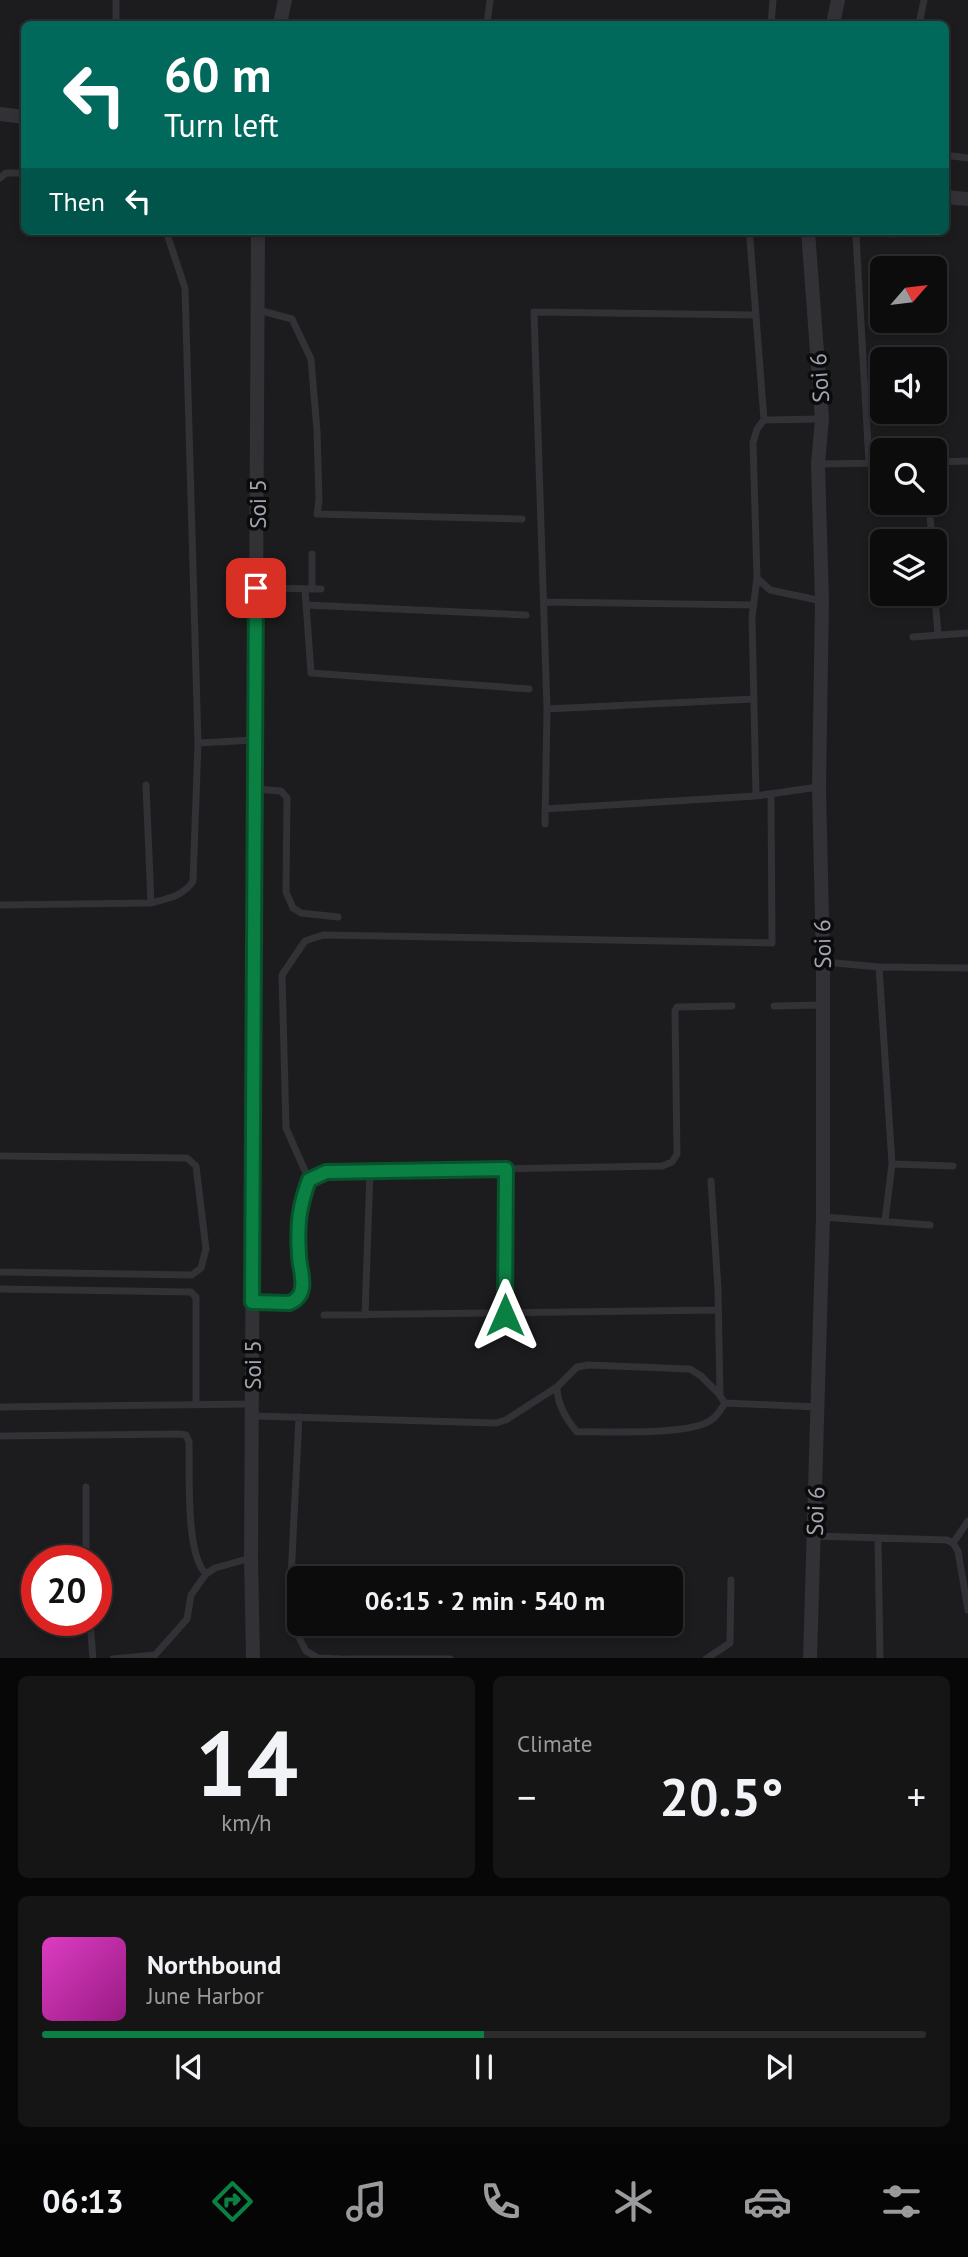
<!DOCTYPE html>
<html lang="en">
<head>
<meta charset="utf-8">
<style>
	:root { --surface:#0c0c0d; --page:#151516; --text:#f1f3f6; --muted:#9a9b9d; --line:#2c2c2e; --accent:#0b8043 }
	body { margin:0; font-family:"PT Sans",sans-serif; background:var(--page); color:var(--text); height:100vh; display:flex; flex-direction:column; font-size:26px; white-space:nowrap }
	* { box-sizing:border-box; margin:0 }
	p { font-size:23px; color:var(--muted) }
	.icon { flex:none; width:38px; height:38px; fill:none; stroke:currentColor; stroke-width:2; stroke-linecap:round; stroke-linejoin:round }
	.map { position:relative; height:1658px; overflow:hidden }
	.sheet { display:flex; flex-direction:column; gap:18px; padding:18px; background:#070707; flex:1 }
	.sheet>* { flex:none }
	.top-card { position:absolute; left:21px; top:21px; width:928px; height:214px; border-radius:10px; box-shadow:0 4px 10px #0003,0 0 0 2px var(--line); background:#00695c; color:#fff; overflow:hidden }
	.needle { width:46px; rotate:62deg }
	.buttons { position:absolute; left:870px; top:256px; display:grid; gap:14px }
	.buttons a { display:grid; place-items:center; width:77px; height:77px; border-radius:10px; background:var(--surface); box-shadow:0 4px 10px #0003,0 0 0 2px var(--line); font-size:35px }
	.speed { position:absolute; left:21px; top:1545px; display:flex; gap:14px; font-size:35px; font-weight:700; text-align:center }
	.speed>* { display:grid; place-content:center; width:91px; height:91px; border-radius:50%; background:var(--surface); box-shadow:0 4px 10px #0003,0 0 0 2px var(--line); line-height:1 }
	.speed .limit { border:10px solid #d22; background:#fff; color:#111 }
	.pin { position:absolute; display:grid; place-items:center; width:60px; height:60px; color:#fff; margin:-30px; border-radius:14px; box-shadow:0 4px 10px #0006 }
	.me { position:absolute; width:77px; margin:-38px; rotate:0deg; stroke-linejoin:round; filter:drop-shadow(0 0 5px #0008) }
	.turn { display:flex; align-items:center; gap:24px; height:147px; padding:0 28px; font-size:32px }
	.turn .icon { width:91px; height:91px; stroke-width:2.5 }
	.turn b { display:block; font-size:49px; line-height:60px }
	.then { display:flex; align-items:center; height:66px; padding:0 28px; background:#0003; gap:14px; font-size:26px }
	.big { font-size:52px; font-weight:600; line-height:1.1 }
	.sheet .card { flex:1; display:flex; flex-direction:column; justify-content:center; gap:10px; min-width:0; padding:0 24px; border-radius:10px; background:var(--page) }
	.sheet .dial { align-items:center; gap:0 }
	.dial b { font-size:91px; line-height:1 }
	.song { display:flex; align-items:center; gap:21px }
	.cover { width:84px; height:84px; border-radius:10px; background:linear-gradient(135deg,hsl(310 70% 55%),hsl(310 70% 35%)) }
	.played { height:7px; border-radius:4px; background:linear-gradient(90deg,var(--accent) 50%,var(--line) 50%) }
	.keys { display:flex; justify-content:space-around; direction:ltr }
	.heat { display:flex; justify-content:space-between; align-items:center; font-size:38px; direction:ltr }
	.sheet .tiles { flex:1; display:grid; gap:18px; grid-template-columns:1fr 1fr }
	.card:last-child { grid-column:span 2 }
	.trip { position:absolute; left:287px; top:1566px; width:396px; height:70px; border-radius:10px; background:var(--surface); box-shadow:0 4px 10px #0003,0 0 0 2px var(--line); font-weight:600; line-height:70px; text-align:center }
	.tab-bar { display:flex; height:112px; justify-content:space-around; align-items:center; background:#050505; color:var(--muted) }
	.tab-bar .icon { width:49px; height:49px }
	.tab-bar .on { color:var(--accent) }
	.tab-bar b { font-size:32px; color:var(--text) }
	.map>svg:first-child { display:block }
</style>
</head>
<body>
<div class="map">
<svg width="968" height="1659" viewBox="0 0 968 1659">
	<rect width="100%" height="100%" fill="#101011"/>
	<path fill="#1c1c1e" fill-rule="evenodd" d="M0 0H968V1658L0 1659ZM24 24H945V231H24ZM882 268H934V320H882ZM882 359H934V411H882ZM882 450H934V502H882ZM882 541H934V593H882ZM37 1561H96V1620H37ZM299 1578H670V1624H299Z"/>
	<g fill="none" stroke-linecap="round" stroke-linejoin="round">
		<path stroke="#313136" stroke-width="7" d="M116 24V0
			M487 24 490 0
			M771 24 773 0
			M919 24 924 0
			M945 155 968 158
			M0 178 6 173H24
			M166 231 185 288 198 743 255 740
			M750 239 764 420 822 419
			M258 310 292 319 311 359 317 431 319 500 317 514 522 519
			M764 420 757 429 753 443 757 578 770 590 822 601
			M934 462 968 461
			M869 463 856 236 862 232 895 234
			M818 464 882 463
			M929 502 932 541
			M934 585 938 635
			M256 588 321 589
			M305 589 311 673 529 689
			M312 589V554
			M544 602 754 605
			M306 605 526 615
			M913 637 968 633
			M754 699 547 709 534 312 756 315
			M146 785 151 903
			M256 789 281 791 287 798 286 892 293 908 301 913 338 917
			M756 796 752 617 757 578
			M545 809 756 796 818 787
			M545 824 547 709
			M0 905 151 903C166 899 184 896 193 881L198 743
			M824 962 879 967 968 968
			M879 967 892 1164
			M774 1006 823 1005
			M0 1156 187 1158 196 1166 206 1249 201 1268 192 1275 0 1272
			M309 1180 286 1128 282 975 305 941 323 935 772 943 771 794
			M711 1181 718 1289 720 1396 725 1403 817 1407
			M823 1217 930 1225
			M885 1221 892 1164 953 1166
			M0 1289 191 1292 196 1297V1405
			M253 1302 289 1303C296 1301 301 1295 302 1288 304 1277 299 1265 299 1255 297 1226 299 1207 309 1180L326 1172 662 1166 672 1162 677 1154 675 1011 677 1007 732 1006
			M324 1315 718 1310
			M365 1315 370 1171
			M505 1315 506 1169
			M557 1387 577 1367 588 1365 690 1369 701 1376 720 1395
			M0 1407 251 1404
			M252 1416 496 1423 506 1420 557 1387C557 1404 566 1419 577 1432 606 1431 690 1436 711 1420 717 1417 721 1409 725 1403
			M299 1417 289 1618 306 1651 318 1658 342 1659
			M0 1436 180 1434 186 1435 189 1442C190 1472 185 1554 206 1574
			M86 1487V1561
			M814 1536 947 1540 953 1543 958 1551 968 1610
			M878 1538 880 1659
			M953 1543 968 1521
			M90 1620 93 1659
			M113 1659 155 1655 187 1619 191 1595 206 1574 215 1568 251 1558
			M346 1659H450
			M706 1659 730 1643 731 1580"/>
		<path stroke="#313136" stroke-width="14" d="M280 24 285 0
			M833 24 838 0
			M0 114 24 117
			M945 197 968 199
			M808 231 822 419 818 464 822 601 819 787 823 962V1217L810 1659
			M253 1659 251 1558 258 231"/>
	</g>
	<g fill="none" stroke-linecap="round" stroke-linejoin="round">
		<g stroke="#07532c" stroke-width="18">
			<path id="route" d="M256 588 252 1302 289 1303C296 1301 301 1295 302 1288 304 1277 299 1265 299 1255 297 1225 299 1207 309 1180L326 1172 506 1169 505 1315"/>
		</g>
		<use href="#route" stroke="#0b8043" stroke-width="12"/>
	</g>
	<g text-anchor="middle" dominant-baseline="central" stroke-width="7" stroke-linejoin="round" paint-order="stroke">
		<g font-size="23" fill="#a1a4b1" stroke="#0b0b0c">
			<text transform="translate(819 378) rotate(-94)">Soi 6</text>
			<text transform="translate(257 504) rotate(-90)">Soi 5</text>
			<text transform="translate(822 944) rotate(-91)">Soi 6</text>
			<text transform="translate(252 1365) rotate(-90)">Soi 5</text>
			<text transform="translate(815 1511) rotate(-88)">Soi 6</text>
		</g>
	</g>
</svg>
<div class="buttons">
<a><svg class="needle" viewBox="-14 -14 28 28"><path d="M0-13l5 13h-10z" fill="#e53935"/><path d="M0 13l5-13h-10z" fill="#9a9b9d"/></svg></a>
<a><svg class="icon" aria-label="sound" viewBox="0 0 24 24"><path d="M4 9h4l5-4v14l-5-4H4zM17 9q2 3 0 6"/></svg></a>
<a><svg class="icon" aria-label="search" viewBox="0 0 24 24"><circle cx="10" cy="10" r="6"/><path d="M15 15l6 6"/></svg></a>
<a><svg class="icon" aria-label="layers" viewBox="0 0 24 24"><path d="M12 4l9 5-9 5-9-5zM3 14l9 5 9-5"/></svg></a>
</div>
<div class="speed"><div class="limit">20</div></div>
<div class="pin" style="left:256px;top:588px;background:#d93025"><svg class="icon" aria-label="arrive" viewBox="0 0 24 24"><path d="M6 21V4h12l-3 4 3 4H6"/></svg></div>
<svg class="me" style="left:505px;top:1315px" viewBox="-20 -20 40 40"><path d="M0-17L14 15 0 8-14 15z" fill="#0b8043" stroke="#fff" stroke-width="4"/></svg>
<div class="trip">06:15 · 2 min · 540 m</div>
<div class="top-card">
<div class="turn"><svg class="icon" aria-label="left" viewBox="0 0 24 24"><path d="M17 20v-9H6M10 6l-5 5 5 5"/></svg><div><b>60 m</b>Turn left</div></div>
<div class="then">Then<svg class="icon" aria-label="left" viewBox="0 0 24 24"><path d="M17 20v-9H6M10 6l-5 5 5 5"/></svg></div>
</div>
</div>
<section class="sheet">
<div class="tiles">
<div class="card dial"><b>14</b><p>km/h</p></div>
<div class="card"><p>Climate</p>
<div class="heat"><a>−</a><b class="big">20.5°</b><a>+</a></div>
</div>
<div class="card">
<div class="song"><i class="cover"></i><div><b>Northbound</b><p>June Harbor</p></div></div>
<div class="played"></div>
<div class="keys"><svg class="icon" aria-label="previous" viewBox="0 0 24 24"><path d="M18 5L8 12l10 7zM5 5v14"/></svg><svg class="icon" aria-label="pause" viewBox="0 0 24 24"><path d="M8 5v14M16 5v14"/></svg><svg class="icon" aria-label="next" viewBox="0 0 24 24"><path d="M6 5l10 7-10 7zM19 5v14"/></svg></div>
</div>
</div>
</section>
<nav class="tab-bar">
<b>06:13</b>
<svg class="icon on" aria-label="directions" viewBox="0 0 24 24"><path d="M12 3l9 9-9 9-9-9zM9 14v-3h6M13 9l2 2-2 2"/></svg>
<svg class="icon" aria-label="music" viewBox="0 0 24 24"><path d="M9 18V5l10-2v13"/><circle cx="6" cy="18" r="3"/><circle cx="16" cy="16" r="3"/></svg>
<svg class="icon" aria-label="phone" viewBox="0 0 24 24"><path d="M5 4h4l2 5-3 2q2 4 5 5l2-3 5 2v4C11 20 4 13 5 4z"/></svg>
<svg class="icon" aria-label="climate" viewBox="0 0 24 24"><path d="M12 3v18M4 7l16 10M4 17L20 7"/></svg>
<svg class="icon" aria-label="car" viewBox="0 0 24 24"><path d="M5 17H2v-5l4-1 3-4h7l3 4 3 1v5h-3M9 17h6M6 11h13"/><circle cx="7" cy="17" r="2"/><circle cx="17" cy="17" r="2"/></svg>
<svg class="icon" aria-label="filters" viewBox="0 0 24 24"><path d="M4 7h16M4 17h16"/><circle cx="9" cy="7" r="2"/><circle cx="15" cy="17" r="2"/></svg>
</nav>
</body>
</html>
